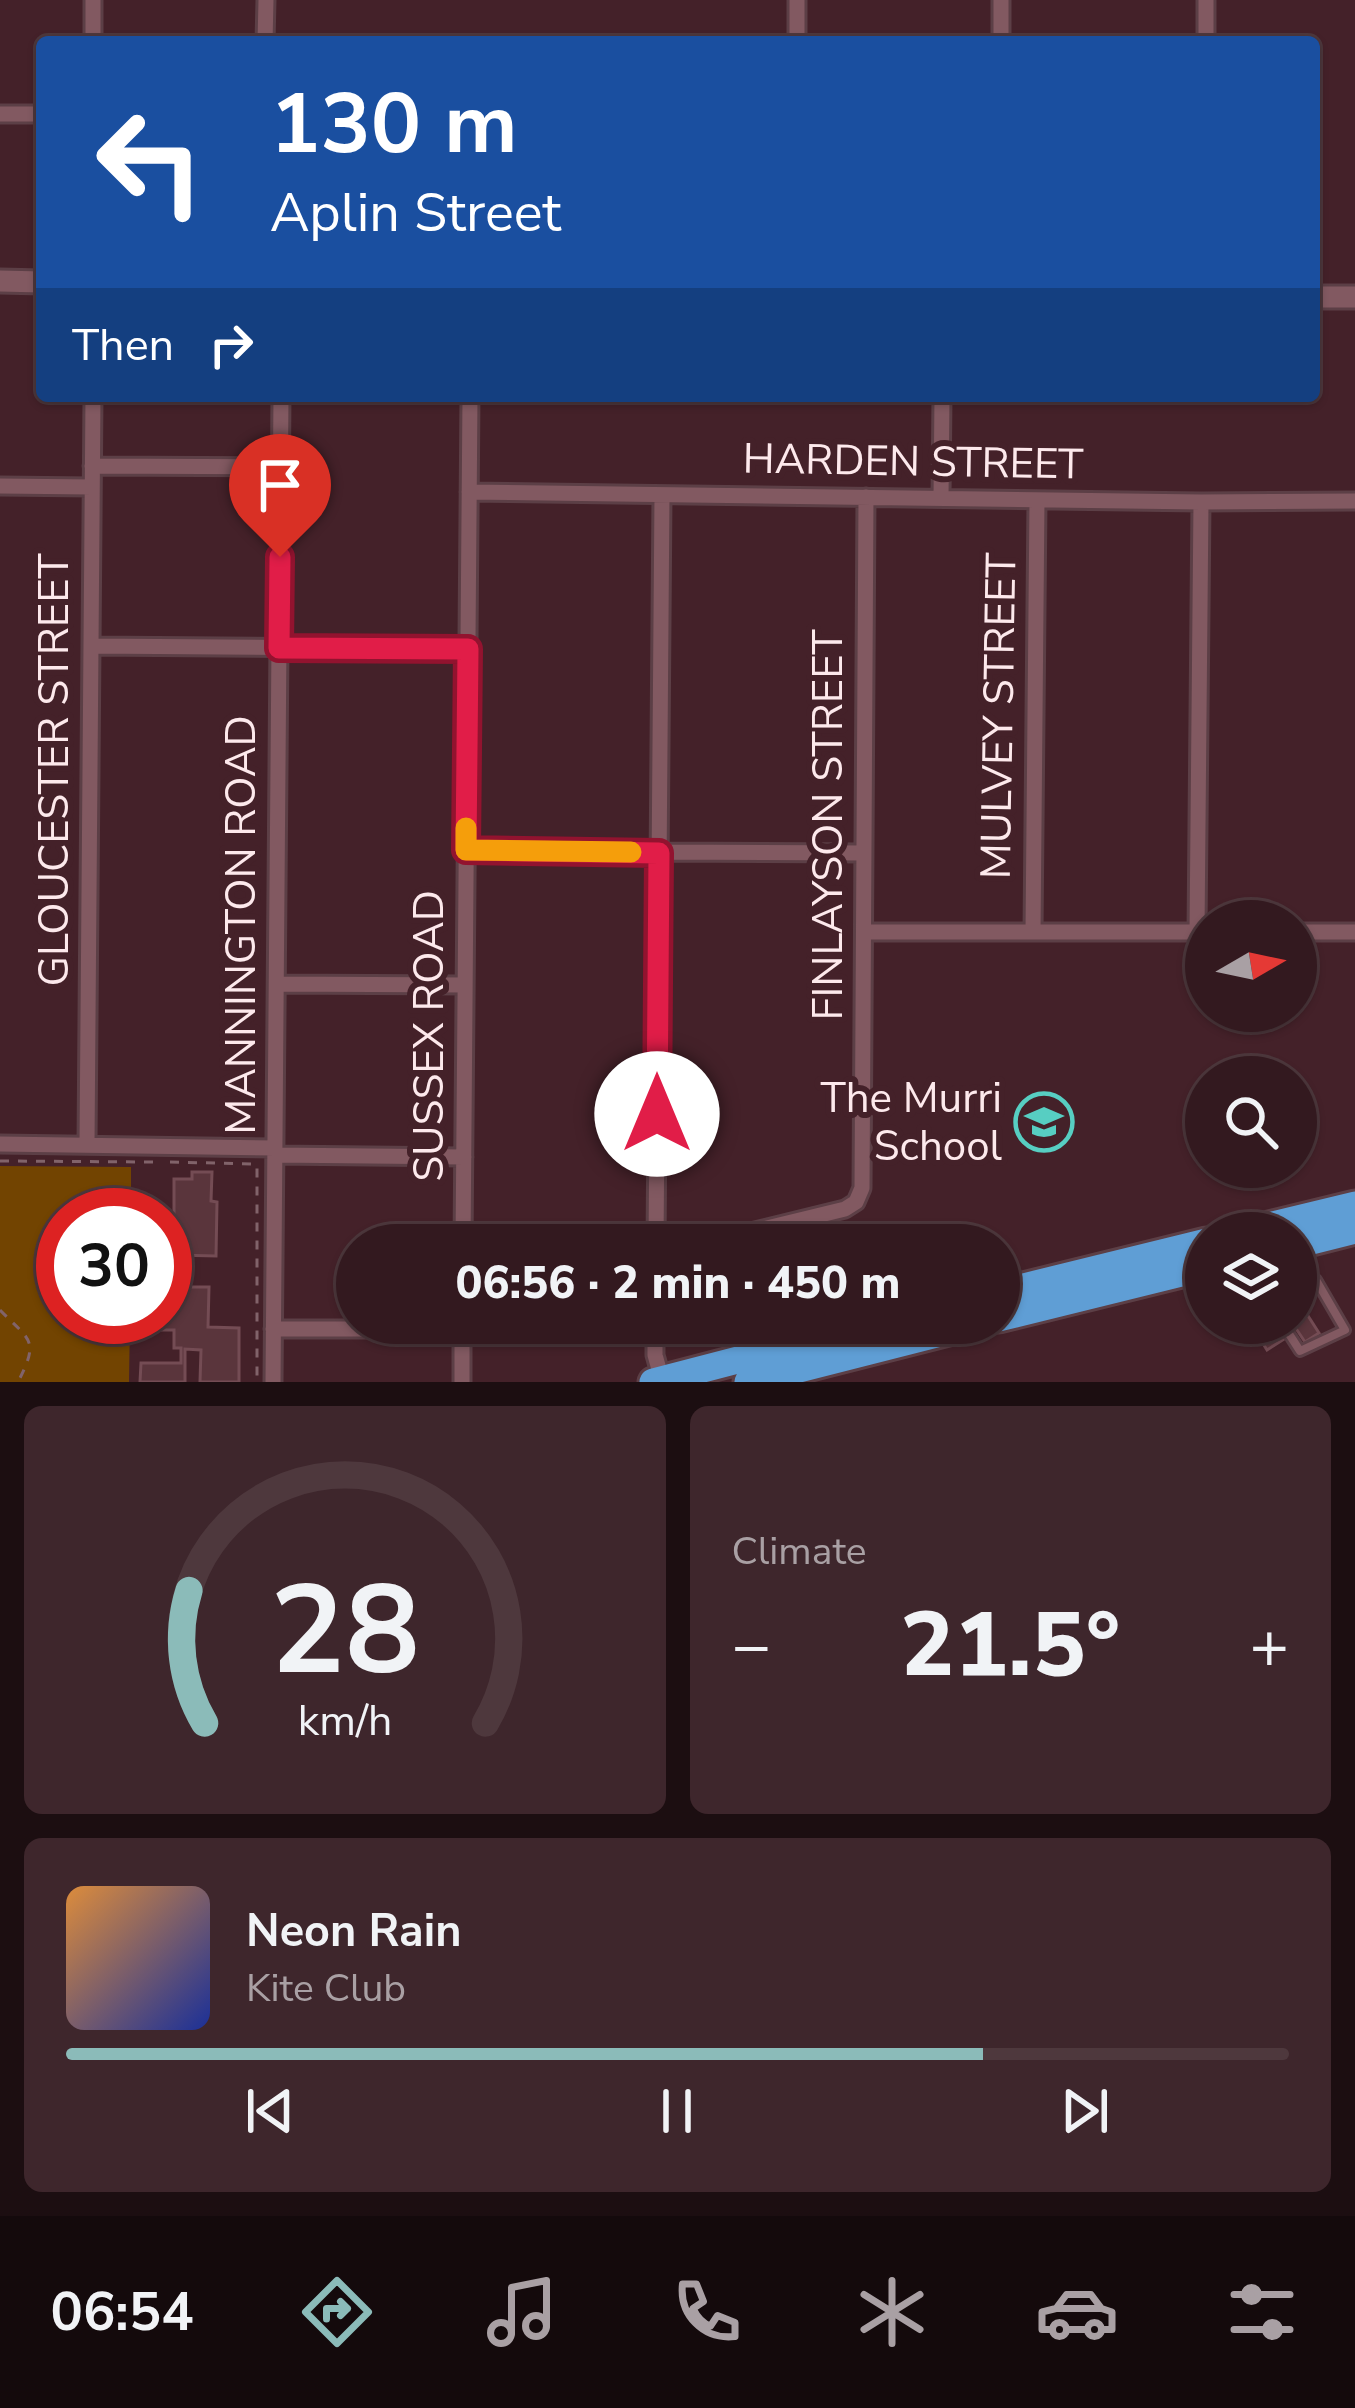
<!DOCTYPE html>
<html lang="en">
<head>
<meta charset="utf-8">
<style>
	:root { --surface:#33191f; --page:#3e262c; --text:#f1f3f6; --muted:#a9a0a4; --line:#4e383d; --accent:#8bbbb9 }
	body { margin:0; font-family:"Nunito Sans",sans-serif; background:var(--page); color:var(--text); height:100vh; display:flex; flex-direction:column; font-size:45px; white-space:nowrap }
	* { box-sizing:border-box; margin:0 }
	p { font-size:39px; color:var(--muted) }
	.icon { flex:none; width:66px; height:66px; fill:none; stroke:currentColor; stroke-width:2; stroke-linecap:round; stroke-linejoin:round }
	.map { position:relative; height:1382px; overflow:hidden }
	.side { display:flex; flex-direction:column; gap:24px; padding:24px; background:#1c0e11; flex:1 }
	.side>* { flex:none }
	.top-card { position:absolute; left:36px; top:36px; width:1284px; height:366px; border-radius:12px; box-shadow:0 3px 9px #0004,0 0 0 3px var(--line); background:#1a4fa0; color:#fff; overflow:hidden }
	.needle { width:78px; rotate:81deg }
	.tools { position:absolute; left:1185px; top:900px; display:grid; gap:24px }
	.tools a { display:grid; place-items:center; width:132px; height:132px; border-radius:50%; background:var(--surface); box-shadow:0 3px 9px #0004,0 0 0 3px var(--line); font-size:60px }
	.speed { position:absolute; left:36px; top:1188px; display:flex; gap:24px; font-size:60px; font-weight:700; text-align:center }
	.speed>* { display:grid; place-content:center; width:156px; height:156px; border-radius:50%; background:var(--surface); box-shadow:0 3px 9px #0004,0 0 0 3px var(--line); line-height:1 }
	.speed .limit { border:18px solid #d22; background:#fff; color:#111 }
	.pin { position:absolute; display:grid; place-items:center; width:102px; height:102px; color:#fff; margin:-123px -51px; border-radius:50% 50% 50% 0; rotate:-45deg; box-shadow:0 0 12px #0007 }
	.pin .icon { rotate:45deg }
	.me { position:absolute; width:132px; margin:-66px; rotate:0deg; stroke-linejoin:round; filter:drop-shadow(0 0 9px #0008) }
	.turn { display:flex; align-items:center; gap:42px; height:252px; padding:0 36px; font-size:54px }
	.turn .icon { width:156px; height:156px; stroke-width:2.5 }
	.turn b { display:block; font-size:84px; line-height:102px }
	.then { display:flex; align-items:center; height:114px; padding:0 36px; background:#0003; gap:24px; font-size:45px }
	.big { font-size:90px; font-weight:800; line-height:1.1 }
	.side .card { flex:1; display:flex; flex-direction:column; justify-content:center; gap:18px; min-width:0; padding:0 42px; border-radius:18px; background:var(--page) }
	.side .dial { align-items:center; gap:0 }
	.dial svg { height:312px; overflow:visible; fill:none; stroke:var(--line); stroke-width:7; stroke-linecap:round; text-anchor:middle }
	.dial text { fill:var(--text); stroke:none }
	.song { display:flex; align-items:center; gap:36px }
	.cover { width:144px; height:144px; border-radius:18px; background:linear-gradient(135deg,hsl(30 70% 55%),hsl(230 70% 35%)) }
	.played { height:12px; border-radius:6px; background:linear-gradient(90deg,var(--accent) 75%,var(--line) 75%) }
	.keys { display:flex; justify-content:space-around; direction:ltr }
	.heat { display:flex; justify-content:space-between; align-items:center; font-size:66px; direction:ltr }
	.side .tiles { flex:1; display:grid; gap:24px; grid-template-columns:1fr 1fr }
	.card:last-child { grid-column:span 2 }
	.trip { position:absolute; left:336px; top:1224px; width:684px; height:120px; border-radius:60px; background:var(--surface); box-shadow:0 3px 9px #0004,0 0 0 3px var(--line); font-weight:800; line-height:120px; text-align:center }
	.tabs { display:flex; height:192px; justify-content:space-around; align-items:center; background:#140a0c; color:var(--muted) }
	.tabs .icon { width:84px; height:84px }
	.tabs .selected { color:var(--accent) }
	.tabs b { font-size:54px; color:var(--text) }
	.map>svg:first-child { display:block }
</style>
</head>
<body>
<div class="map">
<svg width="1355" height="1382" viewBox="0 0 1355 1382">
	<rect width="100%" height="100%" fill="#442129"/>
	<path fill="#724401" d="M0 1166 131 1167V1215H63V1317H130L129 1382H0Z"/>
	<path fill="#5a353c" stroke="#744c54" stroke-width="3" d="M192 1172H212L211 1201 217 1202 216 1256 174 1255V1179H192Z
		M165 1287H209L208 1327 239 1328V1382H200L201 1350 185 1349V1382H140L141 1363H181V1348H174V1330H160L161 1317H165Z
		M1296 1297 1319 1333 1305 1342 1293 1324 1278 1334 1272 1324 1296 1323Z
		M1250 1323H1273L1278 1334 1280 1333 1284 1339 1267 1350Z"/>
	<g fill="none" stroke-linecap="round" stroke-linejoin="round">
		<g stroke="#5c3f46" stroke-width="14">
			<path id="lane" d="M1282 1323 1300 1351 1345 1330 1316 1280 1296 1279"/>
		</g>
		<g stroke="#5c3f46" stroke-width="21">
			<path id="street" d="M93 42V0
				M265 42 266 0
				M797 42V0
				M1001 42V0
				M1206 42V0
				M0 114H42
				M92 466 281 467
				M0 486 92 487
				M469 492 1201 502 1355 501
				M941 498 942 396
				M91 646 468 649
				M466 851 864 853
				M864 932H1203
				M1033 932 1037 500
				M1197 932 1201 502
				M1296 932H1355
				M278 984 465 985
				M0 1144 275 1148
				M87 1144 93 396
				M275 1155 464 1157
				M463 1245 470 396
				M656 1245 662 495
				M697 1245 845 1209 856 1202 862 1188 866 497
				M655 1323V1355L662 1380
				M273 1329H462
				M273 1382 281 396
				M462 1382V1323"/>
		</g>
		<g stroke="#5c3f46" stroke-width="27">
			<path id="secondary" d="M0 281 42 282
				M1314 297H1355"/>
		</g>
		<g stroke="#5c3f46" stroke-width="33">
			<path id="highway" d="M1240 1233 1355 1205
				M1296 1245 1355 1230
				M999 1293 1206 1242
				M999 1318 1206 1267
				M653 1382 880 1323
				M748 1382 980 1323"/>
		</g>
		<path stroke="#81636a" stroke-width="3" stroke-dasharray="9 9" stroke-linecap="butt" d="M0 1161 154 1162
			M170 1162 253 1164 257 1166V1382
			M0 1310C30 1341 40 1339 18 1382"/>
		<use href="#lane" stroke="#825961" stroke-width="8"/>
		<use href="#street" stroke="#825961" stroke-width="15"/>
		<use href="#secondary" stroke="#825961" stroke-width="21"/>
		<use href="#highway" stroke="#5f9ed5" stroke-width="27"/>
	</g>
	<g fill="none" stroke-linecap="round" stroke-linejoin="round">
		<g stroke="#92132f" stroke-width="30">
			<path id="route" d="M280 557 279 648 468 649 466 850 659 853 657 1114"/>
		</g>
		<use href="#route" stroke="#e11d48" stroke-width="21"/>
		<path stroke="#f59e0b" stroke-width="21" d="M466 828V850L631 852"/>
	</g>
	<defs>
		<g id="school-ring" transform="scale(3)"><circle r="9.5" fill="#442129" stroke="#57cec2" stroke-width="1.5"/><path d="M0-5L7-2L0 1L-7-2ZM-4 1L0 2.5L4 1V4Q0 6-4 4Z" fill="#57cec2"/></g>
	</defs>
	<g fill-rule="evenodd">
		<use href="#school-ring" x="1044" y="1122"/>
	</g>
	<g text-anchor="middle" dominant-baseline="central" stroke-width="12" stroke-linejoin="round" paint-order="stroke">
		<g font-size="42" fill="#fde9ec" stroke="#442129">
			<text transform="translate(913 462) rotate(1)">HARDEN STREET</text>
			<text transform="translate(999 716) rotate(-89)">MULVEY STREET</text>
			<text transform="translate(54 770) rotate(-90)">GLOUCESTER STREET</text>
			<text transform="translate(828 825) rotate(-90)">FINLAYSON STREET</text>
			<text transform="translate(241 925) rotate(-90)">MANNINGTON ROAD</text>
			<text transform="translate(429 1036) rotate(-90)">SUSSEX ROAD</text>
		</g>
		<g font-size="42" fill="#fde9ec" stroke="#442129" text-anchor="end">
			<text x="1002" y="1098">The Murri<tspan x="1002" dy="48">School</tspan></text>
		</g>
	</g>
</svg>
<div class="tools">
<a><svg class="needle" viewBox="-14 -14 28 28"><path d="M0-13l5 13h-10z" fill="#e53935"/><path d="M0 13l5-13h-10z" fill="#a9a0a4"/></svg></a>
<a><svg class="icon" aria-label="search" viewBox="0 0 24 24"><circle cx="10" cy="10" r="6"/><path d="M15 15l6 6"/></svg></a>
<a><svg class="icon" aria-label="layers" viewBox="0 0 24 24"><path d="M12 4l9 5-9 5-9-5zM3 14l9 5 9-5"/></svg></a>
</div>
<div class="speed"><div class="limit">30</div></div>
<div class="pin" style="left:280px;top:557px;background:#d93025"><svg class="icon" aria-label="arrive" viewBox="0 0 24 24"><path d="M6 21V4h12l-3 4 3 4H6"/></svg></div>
<svg class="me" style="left:657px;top:1114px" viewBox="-20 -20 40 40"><circle r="19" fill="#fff"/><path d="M0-13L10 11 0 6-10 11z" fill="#e11d48"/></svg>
<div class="trip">06:56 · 2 min · 450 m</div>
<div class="top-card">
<div class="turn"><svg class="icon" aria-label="left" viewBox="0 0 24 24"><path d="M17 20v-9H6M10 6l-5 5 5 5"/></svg><div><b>130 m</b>Aplin Street</div></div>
<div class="then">Then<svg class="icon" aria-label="right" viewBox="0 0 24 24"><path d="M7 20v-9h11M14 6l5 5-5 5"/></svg></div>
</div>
</div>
<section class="side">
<div class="tiles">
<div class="card dial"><svg viewBox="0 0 100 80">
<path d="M14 69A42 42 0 1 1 86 69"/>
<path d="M14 69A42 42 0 0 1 10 35" stroke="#8bbbb9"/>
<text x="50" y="56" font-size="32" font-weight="700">28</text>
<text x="50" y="72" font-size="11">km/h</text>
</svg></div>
<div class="card"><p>Climate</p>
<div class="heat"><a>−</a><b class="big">21.5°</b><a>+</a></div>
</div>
<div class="card">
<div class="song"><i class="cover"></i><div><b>Neon Rain</b><p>Kite Club</p></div></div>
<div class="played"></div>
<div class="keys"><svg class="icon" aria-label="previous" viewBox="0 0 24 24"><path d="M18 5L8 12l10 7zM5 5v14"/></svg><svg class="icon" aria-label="pause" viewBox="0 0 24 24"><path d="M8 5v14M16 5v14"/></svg><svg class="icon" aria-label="next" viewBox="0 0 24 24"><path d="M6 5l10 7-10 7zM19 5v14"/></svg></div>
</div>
</div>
</section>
<nav class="tabs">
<b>06:54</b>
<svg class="icon selected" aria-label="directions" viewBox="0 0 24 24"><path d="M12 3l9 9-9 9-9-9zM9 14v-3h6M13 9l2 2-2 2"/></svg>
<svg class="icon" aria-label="music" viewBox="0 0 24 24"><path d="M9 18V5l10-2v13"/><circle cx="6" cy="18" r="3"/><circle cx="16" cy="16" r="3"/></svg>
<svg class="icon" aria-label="phone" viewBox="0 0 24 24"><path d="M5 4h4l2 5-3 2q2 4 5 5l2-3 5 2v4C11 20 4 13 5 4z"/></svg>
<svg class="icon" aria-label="climate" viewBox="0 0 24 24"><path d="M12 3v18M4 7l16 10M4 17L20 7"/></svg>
<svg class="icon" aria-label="car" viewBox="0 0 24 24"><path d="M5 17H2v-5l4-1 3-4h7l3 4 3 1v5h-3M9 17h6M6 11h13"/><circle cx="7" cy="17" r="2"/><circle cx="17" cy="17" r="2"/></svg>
<svg class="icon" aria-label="filters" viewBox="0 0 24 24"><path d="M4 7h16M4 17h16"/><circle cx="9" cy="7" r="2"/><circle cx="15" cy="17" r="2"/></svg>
</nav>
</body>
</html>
